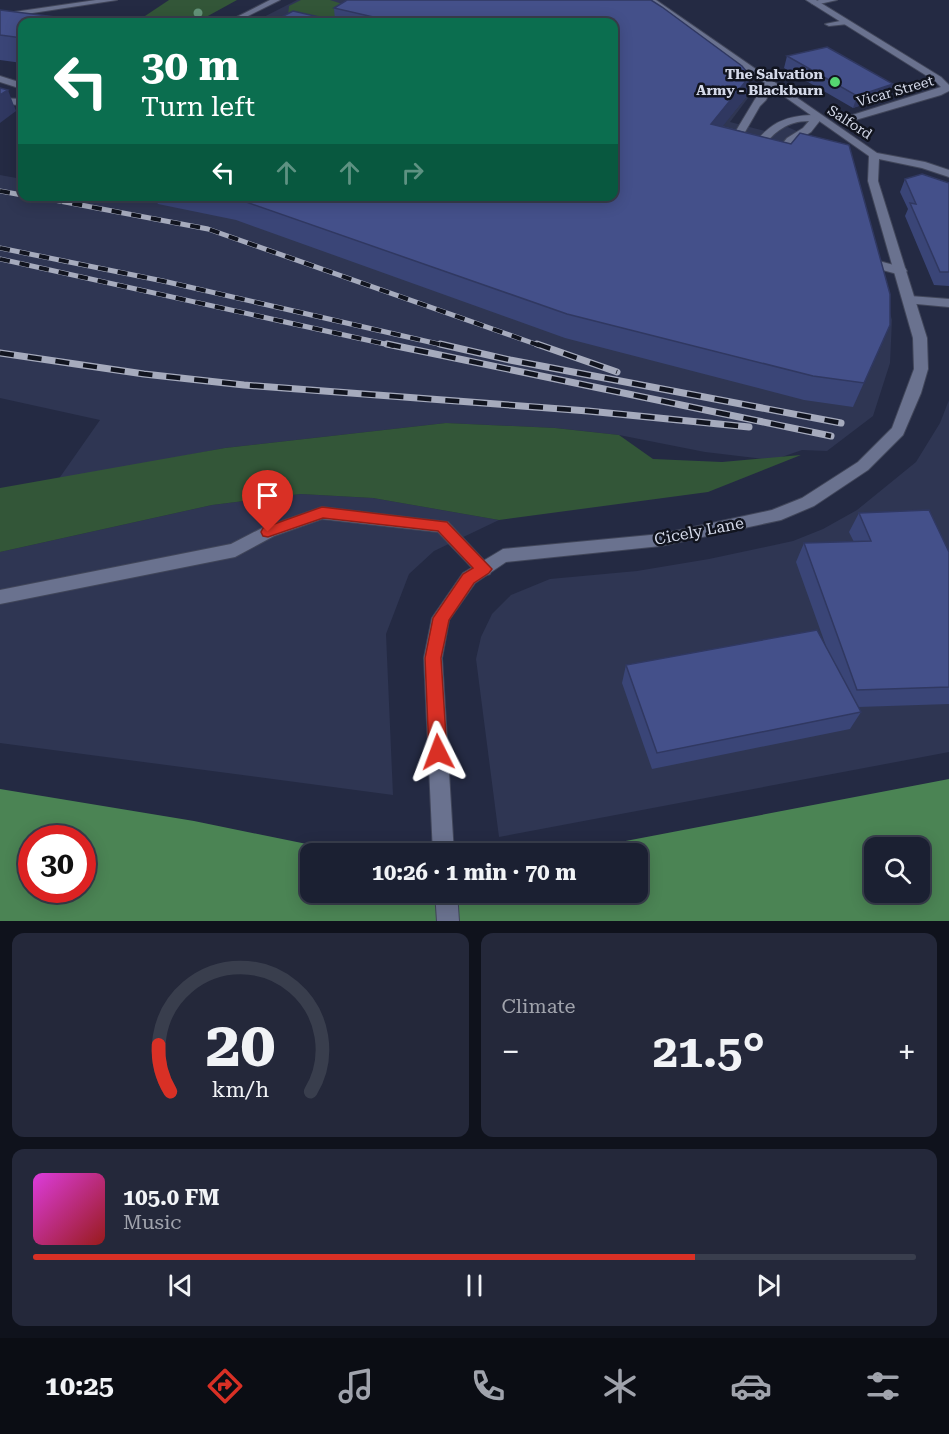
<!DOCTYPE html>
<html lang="en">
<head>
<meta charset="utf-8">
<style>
	:root { --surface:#1b2032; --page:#24283a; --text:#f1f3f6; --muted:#a0a3ac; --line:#393e4d; --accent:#d93025 }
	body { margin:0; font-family:"Roboto Serif",serif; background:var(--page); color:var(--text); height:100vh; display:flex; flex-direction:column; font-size:22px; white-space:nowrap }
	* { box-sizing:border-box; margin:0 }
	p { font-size:20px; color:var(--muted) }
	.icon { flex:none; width:33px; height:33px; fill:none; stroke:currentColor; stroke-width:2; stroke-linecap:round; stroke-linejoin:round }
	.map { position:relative; height:921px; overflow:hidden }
	.drawer { display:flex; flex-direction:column; gap:12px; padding:12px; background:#0f121c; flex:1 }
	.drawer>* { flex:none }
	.banner { position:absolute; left:18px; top:18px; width:600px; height:183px; border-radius:12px; box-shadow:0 3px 15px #0003,0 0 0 2px var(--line); background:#0b6e4f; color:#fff; overflow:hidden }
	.fabs { position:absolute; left:864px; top:837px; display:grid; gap:12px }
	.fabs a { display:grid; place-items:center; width:66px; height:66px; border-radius:12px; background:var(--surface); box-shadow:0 3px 15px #0003,0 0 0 2px var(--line); font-size:30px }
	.speed { position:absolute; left:18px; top:825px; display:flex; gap:12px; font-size:30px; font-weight:700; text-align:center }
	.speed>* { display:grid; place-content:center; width:78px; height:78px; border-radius:50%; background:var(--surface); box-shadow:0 3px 15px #0003,0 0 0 2px var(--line); line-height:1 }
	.speed .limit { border:9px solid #d22; background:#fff; color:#111 }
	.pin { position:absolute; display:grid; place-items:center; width:51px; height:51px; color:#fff; margin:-62px -26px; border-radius:50% 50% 50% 0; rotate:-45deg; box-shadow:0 0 6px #0007 }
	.pin .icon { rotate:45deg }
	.me { position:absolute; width:66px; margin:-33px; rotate:357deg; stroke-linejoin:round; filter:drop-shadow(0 0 4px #0008) }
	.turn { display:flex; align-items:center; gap:21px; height:126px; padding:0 24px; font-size:27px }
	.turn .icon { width:78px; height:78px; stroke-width:2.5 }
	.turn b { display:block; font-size:42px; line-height:51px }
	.lanes { display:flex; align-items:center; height:57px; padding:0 24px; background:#0003; justify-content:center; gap:30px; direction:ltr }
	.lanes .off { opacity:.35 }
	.big { font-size:45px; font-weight:700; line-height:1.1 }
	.drawer .card { flex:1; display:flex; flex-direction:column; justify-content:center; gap:9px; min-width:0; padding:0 21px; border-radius:12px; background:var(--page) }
	.drawer .dial { align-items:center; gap:0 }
	.dial svg { height:156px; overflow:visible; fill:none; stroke:var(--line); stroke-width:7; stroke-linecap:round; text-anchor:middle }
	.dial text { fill:var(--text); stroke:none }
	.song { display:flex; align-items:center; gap:18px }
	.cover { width:72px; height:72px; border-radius:9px; background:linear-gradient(135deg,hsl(300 70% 55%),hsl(0 70% 35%)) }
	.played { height:6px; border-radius:3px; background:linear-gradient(90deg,var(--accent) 75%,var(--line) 75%) }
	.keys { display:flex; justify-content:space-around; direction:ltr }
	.heat { display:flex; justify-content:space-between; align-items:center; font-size:33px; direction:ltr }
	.drawer .tiles { flex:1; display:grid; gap:12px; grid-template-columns:1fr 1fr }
	.card:last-child { grid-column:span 2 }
	.trip { position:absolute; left:300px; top:843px; width:348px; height:60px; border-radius:12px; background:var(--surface); box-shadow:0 3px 15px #0003,0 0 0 2px var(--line); font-weight:700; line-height:60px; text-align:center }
	.tab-bar { display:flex; height:96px; justify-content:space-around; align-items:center; background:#0b0d14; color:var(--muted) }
	.tab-bar .icon { width:42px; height:42px }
	.tab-bar .active { color:var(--accent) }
	.tab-bar b { font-size:27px; color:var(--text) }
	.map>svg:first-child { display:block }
</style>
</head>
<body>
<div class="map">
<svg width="949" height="921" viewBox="0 0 949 921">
	<rect width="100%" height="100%" fill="#242a43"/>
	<path fill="#2f3653" d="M297 0H619L740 87 748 98 730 122 776 134 783 125 808 136 880 278 892 320 890 363 873 416 827 451 802 450 773 460 705 452 619 435 555 428 446 423 225 448 58 480 100 420 0 398V175L22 179V196H614V22H254Z
		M949 400V752L499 837 476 659 481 637 492 614 511 595 550 579 637 571 709 559 793 541 823 529 857 510 916 462 940 423Z
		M301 494 373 498 499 520 434 551 409 574 386 634 393 795 0 743V552L212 505Z"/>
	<path fill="#335638" d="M169 0H237L197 22H136Z
		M301 0H330L364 11 344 22 288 16 289 6Z
		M446 423 555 428 619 435 653 459 722 462 801 455 708 492 499 520 373 498 301 494 212 505 0 552V488L225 448Z"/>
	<path fill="#4b8454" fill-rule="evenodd" d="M949 779V921H0V789L194 821 351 853 310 854V892H638V854L563 853ZM32 838H82V890H32ZM874 848H920V892H874Z"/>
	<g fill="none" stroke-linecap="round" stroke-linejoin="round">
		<g stroke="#41465a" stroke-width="2">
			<path id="lane" d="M837 0 815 5 811 3 819 0Z
				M845 20 849 22 848 24 829 26 825 24Z
				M766 81 774 83 766 100 760 106 734 151H726L725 149Z
				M817 115 822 118 811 132 795 142 779 161 770 159 787 138 803 128 809 121C784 121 772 135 757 153L748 151C769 124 782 115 817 115Z
				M864 257 905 268 907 271 901 275 860 264 858 261Z
				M910 296 949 299V307L906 303 904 300Z
				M322 507 448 522 492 569 490 574 484 576 478 574 438 532 322 519 274 536 235 557 0 604V590L231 544 262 528Z"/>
		</g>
		<g stroke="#41465a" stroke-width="2">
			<path id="street" d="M96 0H117L0 18V14Z
				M270 0H280L236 22H227Z
				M647 0H656L877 153 925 162 949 170V177L922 168 879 159 878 181 927 338 928 369 921 393 903 435 868 470 814 506 781 520 661 546 506 562 475 583 449 620 442 658 454 854H433L424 658 432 618 463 573 503 549 661 534 772 510 802 498 858 462 892 428 914 369 913 338 868 181 869 156Z
				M806 0H816L941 77 949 85V91L941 95 852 121H846V117L941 87 935 81Z
				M0 76 22 83V89L0 82Z
				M0 98 22 99V105L0 104Z
				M435 892H457L459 921H437Z"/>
		</g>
		<use href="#lane" fill="#6a728f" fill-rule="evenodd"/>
		<use href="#street" fill="#6a728f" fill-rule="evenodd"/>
		<g stroke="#a6abbd" stroke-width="5">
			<path id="rail-far1" d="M0 191 22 195
				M33 196 208 229 541 346
				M0 248 163 281 447 346
				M0 259 394 346"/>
		</g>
		<g stroke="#a6abbd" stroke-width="7">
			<path id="rail" d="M387 344 831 436
				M440 344 510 360 841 423
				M537 344 617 372
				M0 353 144 374 244 385 588 411 749 427"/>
		</g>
		<use href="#rail-far1" stroke="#11141f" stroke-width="4" stroke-dasharray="10" stroke-linecap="butt"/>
		<use href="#rail" stroke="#11141f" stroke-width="4.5" stroke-dasharray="14" stroke-linecap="butt"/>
	</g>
	<circle fill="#639278" cx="198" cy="13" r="4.5"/>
	<path fill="#3a4577" d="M347 0H651L662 7 742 66 750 76 746 97 722 126 791 144 800 133 849 145 890 294V325L853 407 804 400 565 338 236 220 158 204 153 196H614V22H235L237 21 256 18 275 21 293 11 335 21 334 8Z
		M0 10 22 22V63L0 60Z
		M787 56 893 84 888 96 853 108 784 68Z
		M905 179 949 183V286L934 285 905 216 908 209 900 192Z
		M859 513 949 552V704L858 707 861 712 850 729 652 769 622 683 626 665 826 646 796 562 804 543 854 542 849 532Z"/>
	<path fill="#303861" d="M56 17 57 22H51Z
		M750 76 746 97 707 146 711 124Z
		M893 84 888 96 853 108 857 96Z
		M8 90 16 111 0 123V95Z
		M890 325 880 349 853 407 864 383Z"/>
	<path fill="#44508a" stroke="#303861" stroke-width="1.5" d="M347 0H651L662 7 742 66 750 76 711 124 791 144 800 133 849 145 890 294V325L864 383 813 376 567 314 229 196H614V22H395L334 8Z
		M0 10 56 17 51 22H22V38L0 35Z
		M293 11 341 22H272Z
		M256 18 275 21 272 22H235L237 21Z
		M827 47 893 84 857 96 787 56Z
		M0 88 8 90 0 95Z
		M922 174 949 183V272H940L910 203 916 204 905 179Z
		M929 510 949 552V687L857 690 804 543 871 541 859 513Z
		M817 630 861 712 657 753 626 665Z"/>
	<path fill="#d93025" stroke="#8d1f18" stroke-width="1.5" d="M322 507 447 522 492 569 489 573 474 583 449 620 441 658 447 752 444 758 438 760 432 758 429 752 425 658 433 618 463 574 473 568 438 531 323 518 268 537 263 536 261 532 263 528Z"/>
	<circle fill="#55d671" stroke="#11141f" stroke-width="2" cx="835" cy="82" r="6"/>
	<g text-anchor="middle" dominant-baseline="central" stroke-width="5" stroke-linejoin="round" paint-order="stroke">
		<g font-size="14" font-weight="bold" fill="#d4d9e9" stroke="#11141f" text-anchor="end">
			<text x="823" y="74">The Salvation<tspan x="823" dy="16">Army - Blackburn</tspan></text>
		</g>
		<g font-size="14" fill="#d4d9e9" stroke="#11141f">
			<text transform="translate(895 91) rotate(-16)">Vicar Street</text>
			<text transform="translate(850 122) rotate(33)">Salford</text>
		</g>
		<g font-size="16" fill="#d4d9e9" stroke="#11141f">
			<text transform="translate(699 531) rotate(-11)">Cicely Lane</text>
		</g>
	</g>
</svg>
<div class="fabs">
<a><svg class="icon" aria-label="search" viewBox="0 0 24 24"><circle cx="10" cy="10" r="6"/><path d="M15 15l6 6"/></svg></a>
</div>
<div class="speed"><div class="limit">30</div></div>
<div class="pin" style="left:268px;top:532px;background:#d93025"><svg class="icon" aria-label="arrive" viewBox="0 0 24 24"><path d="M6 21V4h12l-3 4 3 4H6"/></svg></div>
<svg class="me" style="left:438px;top:752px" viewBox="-20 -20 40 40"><path d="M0-17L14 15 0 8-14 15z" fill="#d93025" stroke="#fff" stroke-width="4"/></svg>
<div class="trip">10:26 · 1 min · 70 m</div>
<div class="banner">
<div class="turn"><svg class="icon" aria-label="left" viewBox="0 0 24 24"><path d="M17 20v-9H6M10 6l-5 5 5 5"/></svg><div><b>30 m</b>Turn left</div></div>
<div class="lanes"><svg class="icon" aria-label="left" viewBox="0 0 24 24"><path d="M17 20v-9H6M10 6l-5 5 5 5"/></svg><svg class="icon off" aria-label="ahead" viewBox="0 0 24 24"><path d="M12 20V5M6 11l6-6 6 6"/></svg><svg class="icon off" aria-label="ahead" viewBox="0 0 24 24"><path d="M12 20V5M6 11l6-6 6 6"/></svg><svg class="icon off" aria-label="right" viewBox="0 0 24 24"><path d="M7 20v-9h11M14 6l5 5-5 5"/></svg></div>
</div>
</div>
<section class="drawer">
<div class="tiles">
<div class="card dial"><svg viewBox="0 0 100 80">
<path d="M14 69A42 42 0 1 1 86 69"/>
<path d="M14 69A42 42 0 0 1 8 45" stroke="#d93025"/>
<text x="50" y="56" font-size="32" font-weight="700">20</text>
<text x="50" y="72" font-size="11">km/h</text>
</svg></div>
<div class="card"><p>Climate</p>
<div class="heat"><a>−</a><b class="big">21.5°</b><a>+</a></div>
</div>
<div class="card">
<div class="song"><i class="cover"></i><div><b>105.0 FM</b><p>Music</p></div></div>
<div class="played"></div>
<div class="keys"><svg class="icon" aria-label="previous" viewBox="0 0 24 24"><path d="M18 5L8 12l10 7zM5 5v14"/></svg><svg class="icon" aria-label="pause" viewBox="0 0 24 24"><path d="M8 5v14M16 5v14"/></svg><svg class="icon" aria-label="next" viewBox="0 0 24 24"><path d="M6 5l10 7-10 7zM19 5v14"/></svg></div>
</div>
</div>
</section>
<nav class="tab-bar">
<b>10:25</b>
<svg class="icon active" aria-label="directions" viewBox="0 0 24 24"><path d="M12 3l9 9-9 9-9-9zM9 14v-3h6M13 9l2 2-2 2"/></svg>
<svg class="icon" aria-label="music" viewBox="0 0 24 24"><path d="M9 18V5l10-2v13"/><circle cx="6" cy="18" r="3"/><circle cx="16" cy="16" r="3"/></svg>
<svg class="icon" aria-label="phone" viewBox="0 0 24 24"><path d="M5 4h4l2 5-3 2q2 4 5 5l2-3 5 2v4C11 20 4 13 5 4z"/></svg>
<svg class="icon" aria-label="climate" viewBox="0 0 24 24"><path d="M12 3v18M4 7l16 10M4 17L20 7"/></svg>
<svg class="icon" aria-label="car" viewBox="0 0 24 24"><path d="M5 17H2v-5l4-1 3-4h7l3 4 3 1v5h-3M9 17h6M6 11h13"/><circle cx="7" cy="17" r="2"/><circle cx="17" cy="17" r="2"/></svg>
<svg class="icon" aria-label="filters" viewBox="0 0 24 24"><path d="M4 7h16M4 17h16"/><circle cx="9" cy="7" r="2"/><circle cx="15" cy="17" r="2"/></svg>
</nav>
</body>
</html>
